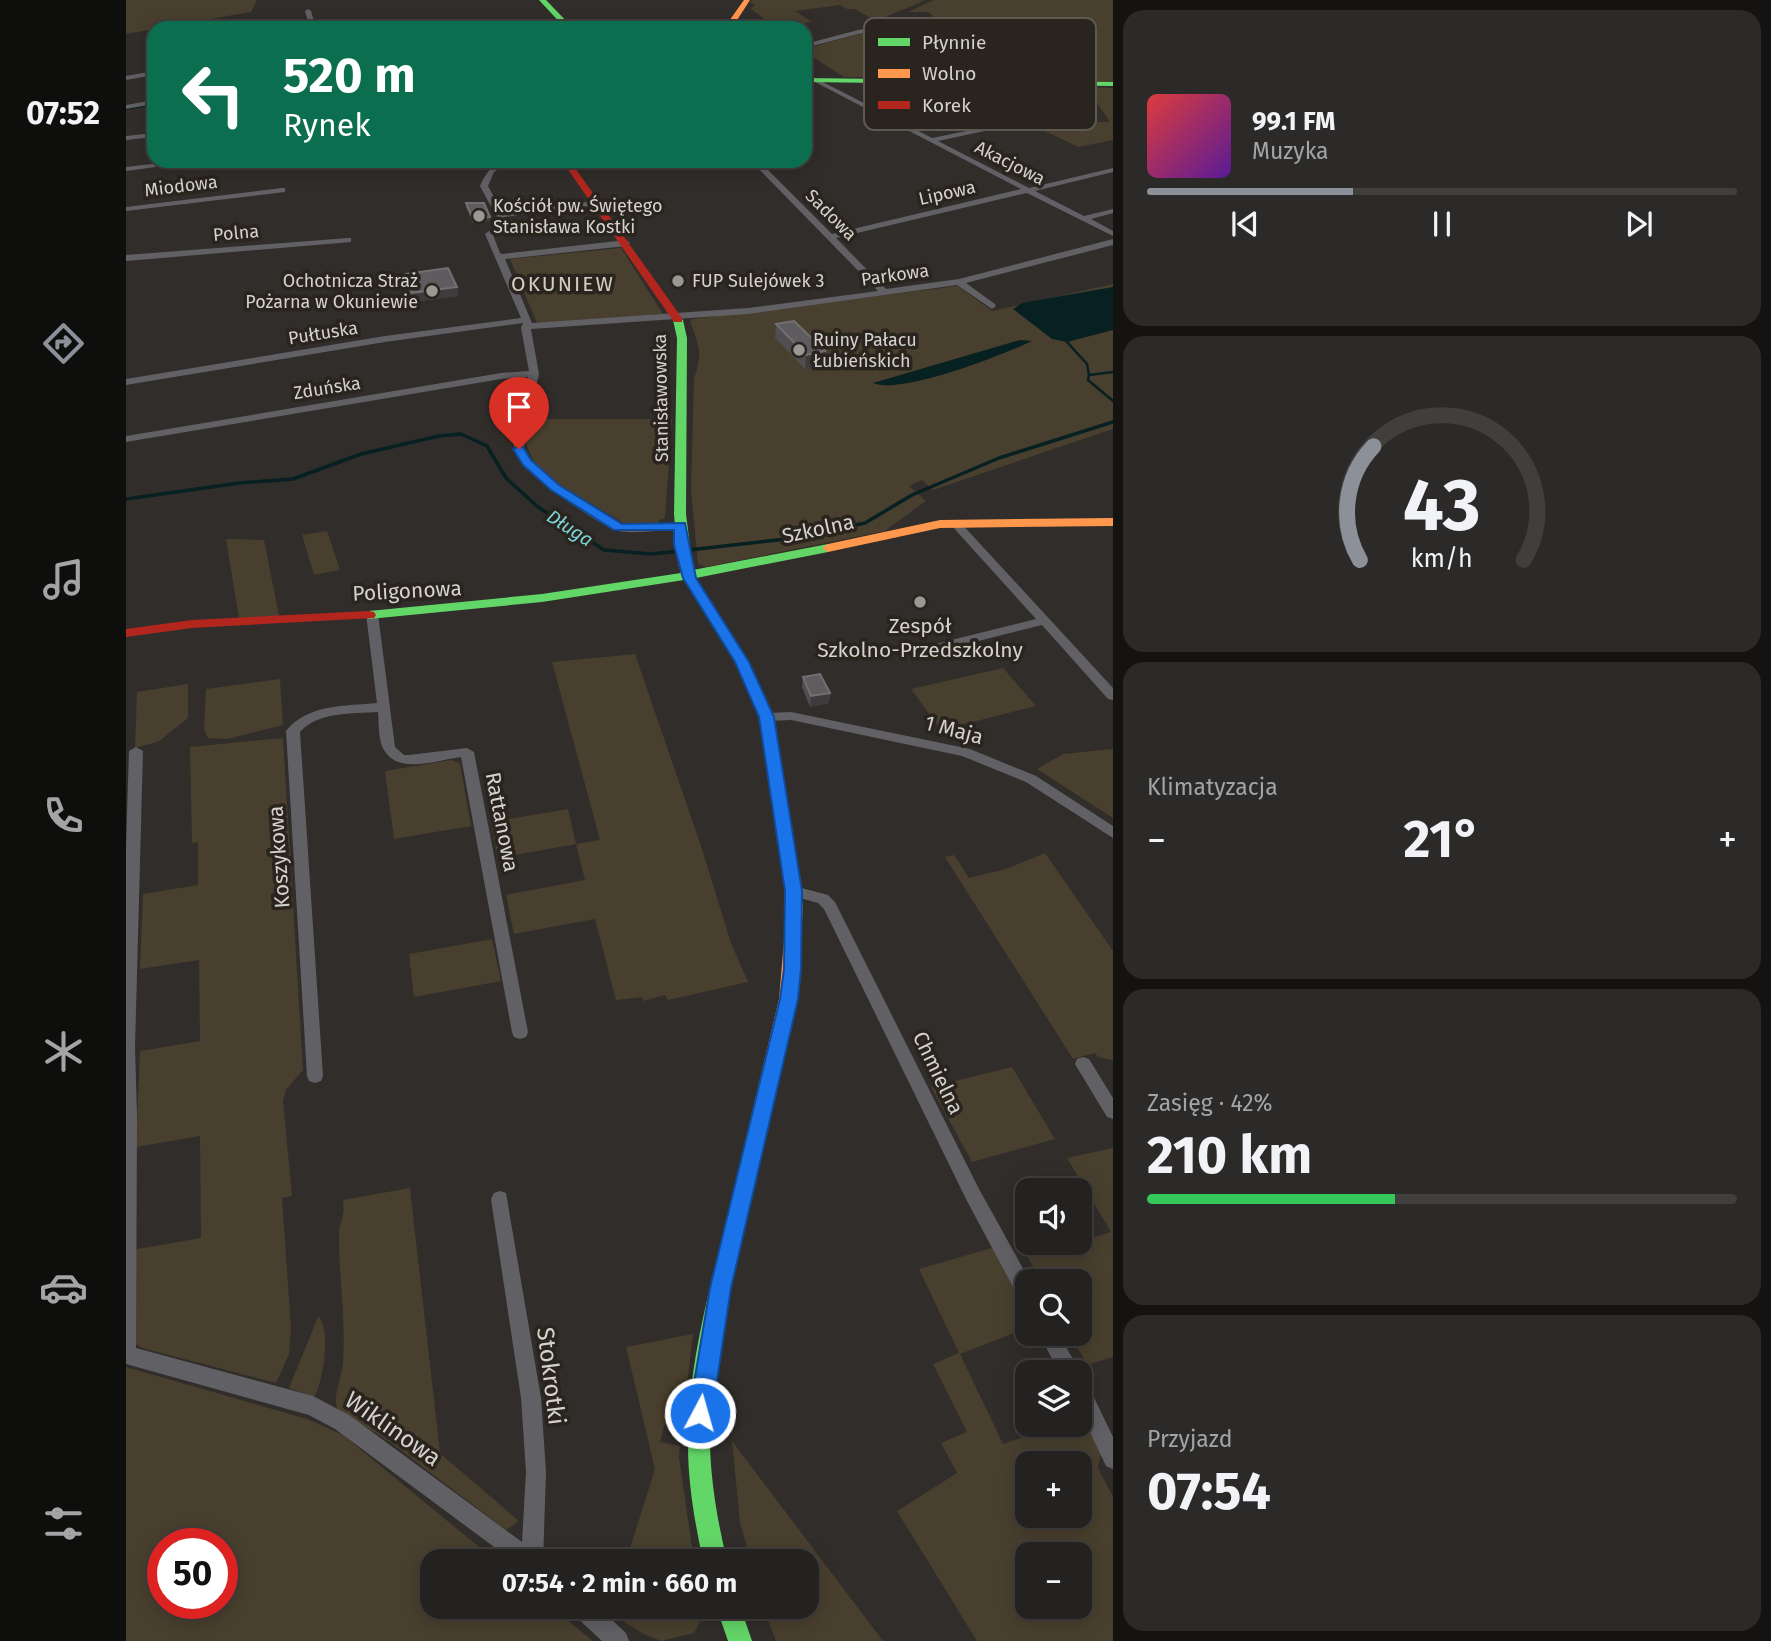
<!DOCTYPE html>
<html lang="pl">
<head>
<meta charset="utf-8">
<style>
	:root { --surface:#242220; --page:#2c2a29; --text:#f1f3f6; --muted:#a3a4a5; --line:#413f3e; --accent:#8c9099 }
	body { margin:0; font-family:"Fira Sans",sans-serif; background:var(--page); color:var(--text); height:100vh; display:flex; flex-direction:column; font-size:26px; white-space:nowrap }
	* { box-sizing:border-box; margin:0 }
	p { font-size:23px; color:var(--muted) }
	.icon { flex:none; width:38px; height:38px; fill:none; stroke:currentColor; stroke-width:2; stroke-linecap:round; stroke-linejoin:round }
	.map { position:relative; flex:1; overflow:hidden }
	.drawer { display:flex; flex-direction:column; gap:10px; padding:10px; background:#141312; width:658px }
	.drawer>* { flex:none }
	.guide { position:absolute; left:21px; top:21px; width:665px; height:147px; border-radius:21px; box-shadow:0 4px 18px #0003,0 0 0 2px var(--line); background:#0b6e4f; color:#fff; overflow:hidden }
	.buttons { position:absolute; left:889px; top:1178px; display:grid; gap:14px }
	.buttons a { display:grid; place-items:center; width:77px; height:77px; border-radius:14px; background:var(--surface); box-shadow:0 4px 18px #0003,0 0 0 2px var(--line); font-size:35px }
	.speed { position:absolute; left:21px; top:1528px; display:flex; gap:14px; font-size:35px; font-weight:700; text-align:center }
	.speed>* { display:grid; place-content:center; width:91px; height:91px; border-radius:50%; background:var(--surface); box-shadow:0 4px 18px #0003,0 0 0 2px var(--line); line-height:1 }
	.speed .limit { border:10px solid #d22; background:#fff; color:#111 }
	.pin { position:absolute; display:grid; place-items:center; width:60px; height:60px; color:#fff; margin:-72px -30px; border-radius:50% 50% 50% 0; rotate:-45deg; box-shadow:0 0 7px #0007 }
	.pin .icon { rotate:45deg }
	.me { position:absolute; width:77px; margin:-38px; rotate:6deg; stroke-linejoin:round; filter:drop-shadow(0 0 5px #0008) }
	.turn { display:flex; align-items:center; gap:24px; height:147px; padding:0 21px; font-size:32px }
	.turn .icon { width:91px; height:91px; stroke-width:2.5 }
	.turn b { display:block; font-size:49px; line-height:60px }
	.big { font-size:52px; font-weight:700; line-height:1.1 }
	.drawer .card { flex:1; display:flex; flex-direction:column; justify-content:center; gap:10px; min-width:0; padding:0 24px; border-radius:21px; background:var(--page) }
	.drawer .dial { align-items:center; gap:0 }
	.dial svg { height:182px; overflow:visible; fill:none; stroke:var(--line); stroke-width:7; stroke-linecap:round; text-anchor:middle }
	.dial text { fill:var(--text); stroke:none }
	.song { display:flex; align-items:center; gap:21px }
	.cover { width:84px; height:84px; border-radius:10px; background:linear-gradient(135deg,hsl(0 70% 55%),hsl(270 70% 35%)) }
	.played { height:7px; border-radius:4px; background:linear-gradient(90deg,var(--accent) 35%,var(--line) 35%) }
	.keys { display:flex; justify-content:space-around; direction:ltr }
	.heat { display:flex; justify-content:space-between; align-items:center; font-size:38px; direction:ltr }
	.charge { height:10px; border-radius:5px; background:linear-gradient(90deg,#34c759 42%,var(--line) 0) }
	.trip { position:absolute; left:294px; top:1549px; width:399px; height:70px; border-radius:21px; background:var(--surface); box-shadow:0 4px 18px #0003,0 0 0 2px var(--line); font-weight:700; line-height:70px; text-align:center }
	main { display:flex; flex:1; min-height:0 }
	.menu { display:flex; flex-direction:column; width:126px; justify-content:space-around; align-items:center; background:#0e0e0d; color:var(--muted) }
	.menu .icon { width:49px; height:49px }
	.menu .selected { color:var(--accent) }
	.menu b { font-size:32px; color:var(--text) }
	.map>svg:first-child { display:block }
</style>
</head>
<body>
<main>
<nav class="menu">
<b>07:52</b>
<svg class="icon selected" aria-label="directions" viewBox="0 0 24 24"><path d="M12 3l9 9-9 9-9-9zM9 14v-3h6M13 9l2 2-2 2"/></svg>
<svg class="icon" aria-label="music" viewBox="0 0 24 24"><path d="M9 18V5l10-2v13"/><circle cx="6" cy="18" r="3"/><circle cx="16" cy="16" r="3"/></svg>
<svg class="icon" aria-label="phone" viewBox="0 0 24 24"><path d="M5 4h4l2 5-3 2q2 4 5 5l2-3 5 2v4C11 20 4 13 5 4z"/></svg>
<svg class="icon" aria-label="climate" viewBox="0 0 24 24"><path d="M12 3v18M4 7l16 10M4 17L20 7"/></svg>
<svg class="icon" aria-label="car" viewBox="0 0 24 24"><path d="M5 17H2v-5l4-1 3-4h7l3 4 3 1v5h-3M9 17h6M6 11h13"/><circle cx="7" cy="17" r="2"/><circle cx="17" cy="17" r="2"/></svg>
<svg class="icon" aria-label="filters" viewBox="0 0 24 24"><path d="M4 7h16M4 17h16"/><circle cx="9" cy="7" r="2"/><circle cx="15" cy="17" r="2"/></svg>
</nav>
<div class="map">
<svg width="987" height="1641" viewBox="0 0 987 1641">
	<rect width="100%" height="100%" fill="#302d2a"/>
	<path fill="#493f2e" fill-rule="evenodd" d="M0 0H131L125 12 0 34Z
		M626 0H800L750 21 729 9H721L714 5 669 11 686 22 638 28 648 26 625 9 629 4 624 3Z
		M808 0H987V82L718 77 679 52V49L729 35 815 22 802 12H782Z
		M960 87 987 88V140L952 147 917 130 957 122H984Z
		M495 248 537 314 411 323 384 259Z
		M987 284V429L807 490 796 480 783 486 800 501 759 531 580 567 572 564 565 489 568 378C577 354 573 345 564 322L566 319 832 286 866 311Z
		M403 419H546L539 518 533 520 534 523 501 525 434 485 410 466 399 442Z
		M201 531 214 570 188 575 176 535Z
		M100 539 138 540 153 616 113 618Z
		M509 654 575 846 605 943 622 982 542 1000 539 995 517 1001 516 997 490 1000 469 919 388 934 380 895 459 880 450 844 372 858 365 822 442 809 450 844 474 840 426 662Z
		M877 668 910 706 815 730 785 689Z
		M154 679 157 725 101 739 82 738 78 729 80 689Z
		M62 684V718L32 742 9 748 11 692Z
		M157 738 177 1070 160 1090 157 1101 166 1196 156 1198 165 1328 163 1354 150 1383 16 1348 8 1343 6 1250 75 1238 74 1136 10 1147 14 1051 74 1041 73 960 14 969 17 894 72 885V842L66 843 64 747Z
		M987 749V818L911 769 937 754Z
		M325 760 334 763 345 826 268 839 259 771Z
		M919 853 987 951V1060L972 1057 969 1053 947 1059 819 857 828 855 843 878 880 869Z
		M366 939 375 981 288 997 283 954Z
		M886 1067 929 1139 846 1162 805 1087Z
		M987 1148V1357L961 1365 944 1334H954V1281H915L902 1257 985 1232 941 1158Z
		M284 1188 314 1453 393 1521 380 1530 264 1442 211 1409C207 1392 216 1379 217 1362 220 1319 213 1279 213 1237 212 1222 220 1219 217 1200Z
		M869 1247 901 1308V1328L834 1354 877 1444 935 1425 954 1424V1418L959 1416 976 1448 972 1468 987 1497V1641H851L771 1511 831 1473 815 1443 841 1432 807 1364 833 1353 793 1269ZM901 1463H954V1516H901ZM901 1554H954V1606H901Z
		M192 1317C206 1328 197 1383 188 1397L163 1388Z
		M567 1334 556 1427 539 1424 534 1442 554 1446 553 1457 568 1561H500L529 1469 500 1347Z
		M0 1367 181 1419 217 1435 370 1561H306V1606L425 1607 467 1641H0ZM37 1544H96V1603H37Z
		M606 1441 757 1641H650L637 1607 681 1606V1561H625L614 1523Z
		M478 1606 574 1607 576 1618 568 1633 535 1641 518 1634 474 1608Z"/>
	<path fill="#072021" d="M987 287V330L941 342 926 339 887 309 896 303Z
		M894 340 906 341C877 355 775 395 747 383Z"/>
	<g fill="none" stroke-linecap="round" stroke-linejoin="round">
		<path stroke="#072021" stroke-width="2" d="M0 109 28 104"/>
		<path stroke="#072021" stroke-width="2.5" d="M941 342 961 364 963 375
			M987 372 963 375 962 380 987 401"/>
		<path stroke="#072021" stroke-width="3.5" d="M0 499 114 483 167 479 235 454 313 436 335 434 361 446 380 478 412 507 478 550 525 554 554 551
			M563 550 669 538 739 523 786 495 873 458 987 422"/>
		<path fill="#616065" fill-rule="evenodd" d="M182 9 185 11 190 28H184L179 11Z
			M815 19 817 22 732 34 679 48V44L732 30Z
			M28 71V75L0 80V76Z
			M691 79 806 138 949 109 947 112 812 141 903 188 987 168V172L909 191 958 216 987 209V213L965 219 987 231V236L901 193 710 238 760 289 833 279 987 239V245L840 283 869 304 870 306 866 309 831 285 622 314 405 329 413 374 400 428 398 449 405 460 433 485 495 525 558 524 560 526 554 529C540 530 501 535 489 530 469 523 397 471 389 451 383 436 398 394 402 377L375 379 0 442V436L375 373 403 371 395 328 397 323 259 342 0 385V379L259 336 395 318 359 234 374 223 354 186C361 171 368 161 386 161L368 172 362 186 376 212 470 201 474 203 470 205 378 217 382 224 367 235 374 253 376 254 500 240 504 243 500 246 379 259 406 323 622 308 752 291 625 161H633L706 234 895 189 689 82Z
			M28 100V104L0 109V105Z
			M28 133V137L0 140V136Z
			M51 161H75L0 171V167Z
			M156 188H159V192L0 211V207Z
			M222 238H225V242L0 261V255Z
			M829 520 833 521 987 688V700L982 699 916 625 793 656 789 655 787 652 789 649 910 619 825 525 823 523Z
			M246 610 252 614 269 747 278 755H283L341 748 348 752 402 1032 400 1037 394 1039 388 1037 386 1032 335 757C312 760 272 775 258 750 252 741 253 723 252 712 226 714 193 711 174 732L197 1076 195 1081 189 1083 183 1081 181 1076 160 731C181 704 220 706 251 703L240 614Z
			M665 712 844 749 910 776 987 826V838L900 782 836 756 665 720 641 721 635 717 641 713Z
			M10 747 17 751 9 1047 11 1116 10 1348 187 1396 223 1415 396 1542 400 1472 395 1398 365 1199 368 1193 374 1191 380 1193 415 1398 420 1472 417 1561H387L209 1429 183 1415 0 1364V846L3 751Z
			M668 886 702 895 709 902 853 1189 904 1281H901V1303L894 1300 841 1201 698 909 692 903 663 895 661 891 663 887Z
			M957 1057 963 1059 987 1098V1119L981 1117 949 1064 951 1059Z
			M913 1334H933L954 1372H933Z
			M954 1380 961 1383 987 1437V1469L980 1466 954 1411Z
			M444 1606H471L500 1633 503 1641H476L447 1614Z"/>
		<path fill="#63d668" fill-rule="evenodd" d="M413 0H420L447 28H439Z
			M679 78 987 82V86L679 82Z
			M552 317 557 320 561 338 560 514 567 570 702 544 708 548 702 552 570 578 575 589 623 662 648 717 677 906 675 910H663L661 906 634 717 609 662 558 580 416 602 243 619 236 615 243 611 416 594 555 573 552 563 548 514 551 338 547 320Z
			M613 1200 620 1203 623 1209C606 1286 582 1365 584 1445 585 1484 592 1523 601 1561H577C569 1523 562 1484 562 1445 561 1365 585 1286 603 1209L606 1203Z
			M590 1606H614L626 1641H602Z"/>
		<path fill="#ff974d" fill-rule="evenodd" d="M618 0H624L606 28H598Z
			M987 518V526L814 528 702 552 696 548 702 544 814 520Z
			M669 900 675 902 677 906 671 999 623 1209 620 1215 613 1218 606 1215 603 1209 653 999 661 906 663 902Z"/>
		<path fill="#b3261e" fill-rule="evenodd" d="M436 161H444L556 318V322H548Z
			M243 611 248 612 250 615 248 618 66 628 0 637V629L66 620Z"/>
	</g>
	<path fill="#514e51" d="M340 203 364 221 347 223 340 207Z
		M279 274 331 287 332 296 287 302 280 284Z
		M650 324 699 351 698 365 679 369 649 338Z
		M677 677 704 693 703 703 684 707 676 687Z"/>
	<path fill="#3e3b3c" d="M364 217V221L347 223V219Z
		M331 287 332 296 287 302 286 293Z
		M699 351 698 365 679 369 680 355Z
		M704 693 703 703 684 707 685 696Z"/>
	<path fill="#5f5c5f" stroke="#726f70" stroke-width="2" d="M340 203H358L364 217 347 219Z
		M322 268 331 287 286 293 279 274Z
		M668 321 699 351 680 355 650 324Z
		M694 674 704 693 685 696 677 677Z"/>
	<path fill="#1a73e8" stroke="#114b97" stroke-width="2" d="M393 446 397 447 405 460 433 485 496 524 559 523 570 578 623 662 648 717 676 891 675 969 672 999 605 1288 586 1413 582 1421 574 1424 566 1421 563 1413 584 1288 654 999 658 969 659 891 633 717 609 662 557 578 548 545V530H488L425 490 397 465 387 449Z"/>
	<g fill="#9b9894" stroke="#29241d" stroke-width="2.5">
		<circle cx="353" cy="216" r="7"/>
		<circle cx="552" cy="281" r="7"/>
		<circle cx="306" cy="291" r="7"/>
		<circle cx="673" cy="350" r="7"/>
		<circle cx="794" cy="602" r="7"/>
	</g>
	<g text-anchor="middle" dominant-baseline="central" stroke-width="7" stroke-linejoin="round" paint-order="stroke">
		<g font-size="18" fill="#d5d2cd" stroke="#29241d">
			<text transform="translate(884 163) rotate(27)">Akacjowa</text>
			<text transform="translate(55 186) rotate(-7)">Miodowa</text>
			<text transform="translate(821 193) rotate(-13)">Lipowa</text>
			<text transform="translate(705 215) rotate(45)">Sadowa</text>
			<text transform="translate(110 233) rotate(-5)">Polna</text>
			<text transform="translate(769 275) rotate(-8)">Parkowa</text>
			<text transform="translate(197 333) rotate(-9)">Pułtuska</text>
			<text transform="translate(201 388) rotate(-9)">Zduńska</text>
			<text transform="translate(535 398) rotate(-91)">Stanisławowska</text>
		</g>
		<g font-size="18" fill="#d5d2cd" stroke="#29241d" text-anchor="start">
			<text x="367" y="206">Kościół pw. Świętego<tspan x="367" dy="21">Stanisława Kostki</tspan></text>
			<text x="292" y="281" text-anchor="end">Ochotnicza Straż<tspan x="292" dy="21">Pożarna w Okuniewie</tspan></text>
			<text x="566" y="281">FUP Sulejówek 3</text>
			<text x="687" y="340">Ruiny Pałacu<tspan x="687" dy="21">Łubieńskich</tspan></text>
		</g>
		<g font-size="19" font-style="italic" fill="#7cd4d8" stroke="#29241d">
			<text transform="translate(444 528) rotate(33)">Długa</text>
		</g>
		<g font-size="21" letter-spacing="2" fill="#d2ccc3" stroke="#29241d">
			<text x="437" y="284">OKUNIEW</text>
		</g>
		<g font-size="21" fill="#d5d2cd" stroke="#29241d">
			<text transform="translate(692 529) rotate(-12)">Szkolna</text>
			<text transform="translate(281 591) rotate(-3)">Poligonowa</text>
			<text transform="translate(828 730) rotate(15)">1 Maja</text>
			<text transform="translate(376 822) rotate(79)">Rattanowa</text>
			<text transform="translate(153 857) rotate(-94)">Koszykowa</text>
			<text transform="translate(812 1073) rotate(64)">Chmielna</text>
		</g>
		<g font-size="21" fill="#d5d2cd" stroke="#29241d">
			<text x="794" y="626">Zespół<tspan x="794" dy="24">Szkolno-Przedszkolny</tspan></text>
		</g>
		<g font-size="24" fill="#d5d2cd" stroke="#29241d">
			<text transform="translate(425 1376) rotate(83)">Stokrotki</text>
			<text transform="translate(267 1429) rotate(35)">Wiklinowa</text>
		</g>
	</g>
	<rect x="738" y="18" width="232" height="112" rx="10" fill="#29241d" stroke="#5d5852" stroke-width="2"/>
	<rect x="752" y="38" width="32" height="8" fill="#63d668"/>
	<rect x="752" y="69" width="32" height="9" fill="#ff974d"/>
	<rect x="752" y="101" width="32" height="8" fill="#b3261e"/>
	<g font-size="19" fill="#d5d2cd">
		<text x="796" y="49">Płynnie</text>
		<text x="796" y="80">Wolno</text>
		<text x="796" y="112">Korek</text>
	</g>
</svg>
<div class="buttons">
<a><svg class="icon" aria-label="sound" viewBox="0 0 24 24"><path d="M4 9h4l5-4v14l-5-4H4zM17 9q2 3 0 6"/></svg></a>
<a><svg class="icon" aria-label="search" viewBox="0 0 24 24"><circle cx="10" cy="10" r="6"/><path d="M15 15l6 6"/></svg></a>
<a><svg class="icon" aria-label="layers" viewBox="0 0 24 24"><path d="M12 4l9 5-9 5-9-5zM3 14l9 5 9-5"/></svg></a>
<a>+</a>
<a>−</a>
</div>
<div class="speed"><div class="limit">50</div></div>
<div class="pin" style="left:393px;top:449px;background:#d93025"><svg class="icon" aria-label="arrive" viewBox="0 0 24 24"><path d="M6 21V4h12l-3 4 3 4H6"/></svg></div>
<svg class="me" style="left:574px;top:1413px" viewBox="-20 -20 40 40"><circle r="17" fill="#1a73e8" stroke="#fff" stroke-width="3"/><path d="M0-11L8 9 0 5-8 9z" fill="#fff"/></svg>
<div class="trip">07:54 · 2 min · 660 m</div>
<div class="guide">
<div class="turn"><svg class="icon" aria-label="left" viewBox="0 0 24 24"><path d="M17 20v-9H6M10 6l-5 5 5 5"/></svg><div><b>520 m</b>Rynek</div></div>
</div>
</div>
<section class="drawer">
<div class="card">
<div class="song"><i class="cover"></i><div><b>99.1 FM</b><p>Muzyka</p></div></div>
<div class="played"></div>
<div class="keys"><svg class="icon" aria-label="previous" viewBox="0 0 24 24"><path d="M18 5L8 12l10 7zM5 5v14"/></svg><svg class="icon" aria-label="pause" viewBox="0 0 24 24"><path d="M8 5v14M16 5v14"/></svg><svg class="icon" aria-label="next" viewBox="0 0 24 24"><path d="M6 5l10 7-10 7zM19 5v14"/></svg></div>
</div>
<div class="card dial"><svg viewBox="0 0 100 80">
<path d="M14 69A42 42 0 1 1 86 69"/>
<path d="M14 69A42 42 0 0 1 20 19" stroke="#8c9099"/>
<text x="50" y="56" font-size="32" font-weight="700">43</text>
<text x="50" y="72" font-size="11">km/h</text>
</svg></div>
<div class="card"><p>Klimatyzacja</p>
<div class="heat"><a>−</a><b class="big">21°</b><a>+</a></div>
</div>
<div class="card"><p>Zasięg · 42%</p><b class="big">210 km</b><div class="charge"></div></div>
<div class="card"><p>Przyjazd</p><b class="big">07:54</b></div>
</section>
</main>
</body>
</html>
